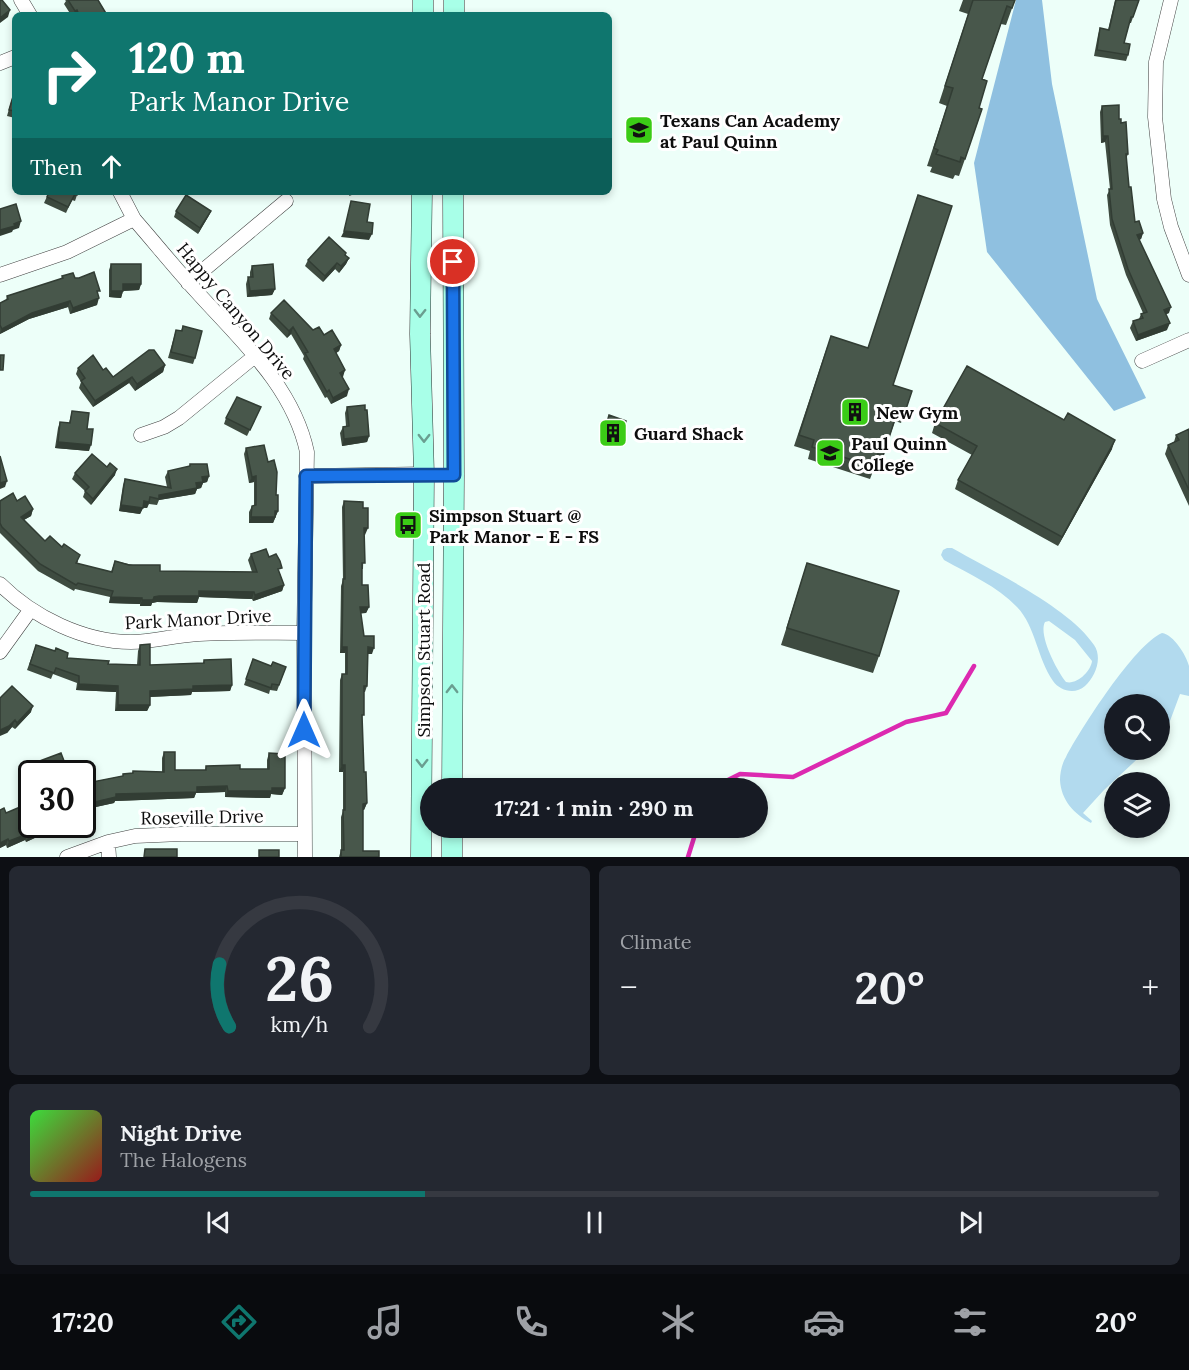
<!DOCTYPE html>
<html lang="en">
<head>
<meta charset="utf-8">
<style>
	:root { --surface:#171b24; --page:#242831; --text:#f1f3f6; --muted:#9ea1a6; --line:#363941; --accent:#0f766e }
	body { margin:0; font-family:Lora,serif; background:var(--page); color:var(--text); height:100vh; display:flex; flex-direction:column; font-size:22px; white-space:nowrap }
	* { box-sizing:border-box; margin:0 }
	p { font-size:20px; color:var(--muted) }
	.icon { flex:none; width:33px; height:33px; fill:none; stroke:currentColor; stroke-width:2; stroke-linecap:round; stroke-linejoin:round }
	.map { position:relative; height:857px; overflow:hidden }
	.sheet { display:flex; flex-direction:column; gap:9px; padding:9px; background:#0d0f14; flex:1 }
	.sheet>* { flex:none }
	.guide { position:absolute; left:12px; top:12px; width:600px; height:183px; border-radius:9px; box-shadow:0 3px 9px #0003; background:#0f766e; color:#fff; overflow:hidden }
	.fabs { position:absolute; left:1104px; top:694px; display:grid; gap:12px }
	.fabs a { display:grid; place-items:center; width:66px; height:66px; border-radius:50%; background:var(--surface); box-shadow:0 3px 9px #0003; font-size:30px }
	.speed { position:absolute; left:18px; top:760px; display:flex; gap:12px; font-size:30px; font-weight:700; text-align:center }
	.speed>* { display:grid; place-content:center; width:78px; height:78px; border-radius:50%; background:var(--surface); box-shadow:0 3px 9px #0003; line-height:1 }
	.speed .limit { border:3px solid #111; border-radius:9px; background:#fff; color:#111 }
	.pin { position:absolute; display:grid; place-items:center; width:51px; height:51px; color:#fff; margin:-26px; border:3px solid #fff; border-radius:50%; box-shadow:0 2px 6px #0007 }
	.me { position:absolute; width:66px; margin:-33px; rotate:0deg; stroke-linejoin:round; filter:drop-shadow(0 0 4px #0008) }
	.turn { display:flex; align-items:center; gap:21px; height:126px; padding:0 18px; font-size:27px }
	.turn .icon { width:78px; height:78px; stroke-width:2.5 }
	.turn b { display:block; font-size:42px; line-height:51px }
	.then { display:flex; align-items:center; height:57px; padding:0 18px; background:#0003; gap:12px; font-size:22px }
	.big { font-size:45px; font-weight:700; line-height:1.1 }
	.sheet .widget { flex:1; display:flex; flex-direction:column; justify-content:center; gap:9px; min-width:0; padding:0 21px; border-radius:9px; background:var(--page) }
	.sheet .dial { align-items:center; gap:0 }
	.dial svg { height:156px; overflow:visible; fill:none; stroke:var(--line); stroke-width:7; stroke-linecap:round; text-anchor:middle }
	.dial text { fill:var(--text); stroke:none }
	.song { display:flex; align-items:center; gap:18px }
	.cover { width:72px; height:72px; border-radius:9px; background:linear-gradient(135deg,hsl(120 70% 55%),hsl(0 70% 35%)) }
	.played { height:6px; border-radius:3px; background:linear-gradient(90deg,var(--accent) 35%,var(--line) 35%) }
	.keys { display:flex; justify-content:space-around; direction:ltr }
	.heat { display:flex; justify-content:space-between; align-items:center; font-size:33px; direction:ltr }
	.sheet .tiles { flex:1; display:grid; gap:9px; grid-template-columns:1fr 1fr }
	.widget:last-child { grid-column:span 2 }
	.trip { position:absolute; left:420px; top:778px; width:348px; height:60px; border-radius:30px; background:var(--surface); box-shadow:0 3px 9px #0003; font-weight:700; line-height:60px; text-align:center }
	.tab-bar { display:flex; height:96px; justify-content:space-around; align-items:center; background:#090b0e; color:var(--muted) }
	.tab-bar .icon { width:42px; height:42px }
	.tab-bar .active { color:var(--accent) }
	.tab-bar b { font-size:27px; color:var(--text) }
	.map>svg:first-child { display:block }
</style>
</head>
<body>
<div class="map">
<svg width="1189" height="857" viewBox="0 0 1189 857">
	<rect width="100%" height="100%" fill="#edfff9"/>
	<path fill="#b2daee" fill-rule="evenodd" d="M947 548H952C992 571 1069 607 1094 645 1103 658 1095 677 1085 686 1075 695 1060 691 1053 681 1037 658 1036 627 1017 607 997 586 969 574 944 560L941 555 943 550ZM1049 621 1075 640 1092 661C1091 671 1077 685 1066 682 1057 671 1038 635 1045 622Z
		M1162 633C1174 635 1186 655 1189 666 1189 675 1189 687 1189 696L1180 694 1167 729 1160 737V705H1114V750H1147L1104 790 1083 813 1092 821 1091 823C1074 814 1061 800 1060 780 1060 773 1062 763 1066 757 1080 730 1135 644 1162 633Z"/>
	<path fill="#8fc0e0" d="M1016 0H1042L1052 84 1097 299 1146 398 1114 411 987 252 974 163Z"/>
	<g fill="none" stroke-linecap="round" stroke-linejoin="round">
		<path stroke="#dc2ab0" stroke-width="4.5" d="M710 789 740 774 793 777 906 722 946 713 974 666
			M688 857 697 828"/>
		<g stroke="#404040" stroke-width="15">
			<path id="street" d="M21 0 30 15
				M1171 0 1156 62 1155 117 1164 199 1171 227 1189 275
				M0 63 15 57
				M120 192 134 219C155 243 175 268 197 292 240 340 293 386 307 452L304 633 305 857
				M0 275 67 252 134 219
				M188 283 286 201
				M1142 361 1189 340
				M141 435 164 427 179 418 255 356
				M306 476 424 474
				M0 584C33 617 84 642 131 642 154 642 176 635 199 634 234 632 269 633 304 633
				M0 652 31 609
				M108 842 109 857
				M67 857 108 842 135 836 181 834H305"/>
		</g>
		<g stroke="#2f2f2f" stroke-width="21">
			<path id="secondary" d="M423 15V0
				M454 15V0
				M452 789 454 475 453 192
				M421 857 424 474 420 334 422 192
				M452 857V828"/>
		</g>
		<use href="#street" stroke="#fff" stroke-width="14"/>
		<use href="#secondary" stroke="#a8ffe8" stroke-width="20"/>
	</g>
	<path fill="#3e4b40" d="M65 0H98L107 15H71L64 4 66 1Z
		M963 0H1015L1006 25 1001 24 982 79 979 108 965 159 959 176 955 175 953 179 930 172 932 167 927 166 947 106 939 103 968 14 959 11Z
		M1115 0H1139L1131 23H1129L1124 43 1128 55 1126 61 1094 56 1098 35 1100 28 1108 30Z
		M15 88V118L7 116Z
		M1102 106 1119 119 1121 123 1128 154 1126 159 1129 187 1135 222 1143 233 1141 239 1139 240 1169 313 1166 314 1167 330 1136 341 1130 328 1133 321 1139 319 1141 314 1143 313 1126 275 1110 225 1107 195 1110 189 1105 142 1101 143 1100 112Z
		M49 192H78L75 201 72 200 66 213 44 203Z
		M176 211H211L208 217 198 234 174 217Z
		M345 256 349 258 346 264 339 273 335 269 323 282 305 266 308 260Z
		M111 264 141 284 139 290 123 291 121 298 109 297V270Z
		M252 266 275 289 272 295 247 297 246 284 248 277H250V272Z
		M62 276 75 278 98 296 97 305 70 314 68 307 29 319 0 334V303L6 300 7 296 61 279Z
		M271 313 313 330 341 345 339 351 336 353 345 370 342 377 347 396 331 404 327 397 325 398 303 359 304 356 291 334 287 338 269 319Z
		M183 326 195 358 193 364 168 358 176 330 181 331Z
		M827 347 893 385 912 391 901 423 895 421 879 467 875 466 870 479 808 459 810 451 794 446Z
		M165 365 163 372 135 391 129 383 93 407 79 388 81 382 76 374 78 368 103 370 113 377Z
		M261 407 247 436 224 424 226 418Z
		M347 407 369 436 367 442 342 446 340 433 343 427 346 426 345 413Z
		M72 411 87 429 89 451 55 448 58 428 60 422 69 423Z
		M609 415 626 421 618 444 602 439Z
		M935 423 1112 449 1058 546 955 489 958 480 972 455 932 433Z
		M1189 429V506L1165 454 1168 445 1174 442 1176 435Z
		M246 448 276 495 278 511 273 523H249V512L252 506H254V482L249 483 244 454Z
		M190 464 209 476 207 482 203 483 201 488 197 489 195 494 159 500 157 505 149 504 147 508H143L140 514 119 511 123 485 125 479 167 487 165 477 168 471 189 467Z
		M107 467 115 475 91 505 83 497 85 491 72 479 75 473Z
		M0 501H17L33 509 31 516 24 520 45 541 78 561 77 564 111 572 115 561 160 571 252 572 248 560 251 554 269 557 280 574 284 585 282 591 253 601 252 599 199 597 197 603 157 602 152 603 151 606H140V604L109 603 110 597 75 589 74 591 38 571 0 533Z
		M344 501 363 508 365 535H364L363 569H362V585L369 607 366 613H360L364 636 372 654H368L367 686 365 692H364L362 721 364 772 367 803 364 810H363V851L379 857H339L341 850V817L343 811V772H339L340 680 342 674H345V653H340L341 586 343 580 342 507Z
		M807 563 879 656 873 673 781 645Z
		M36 645 67 658 108 664 137 665 138 651 140 645 150 665 203 663 204 660 232 685 230 691 192 692 191 695 150 697V705L147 711H115L116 692 76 690 77 683 53 674 51 679 27 670Z
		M253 659 271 666 286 667 277 691 270 690 269 694 244 685Z
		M0 698 31 712 15 729 12 727 7 733Z
		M164 752 175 770H205L206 766 240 769H267V760L269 753 285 788 282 795 271 794 270 798 225 797V792L196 793 194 798 115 801 114 803 82 810V784L123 776V774L132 773 133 771 162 772V758Z
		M37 762 69 774H37L35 768Z
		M0 810 32 825H43L39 836 26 842 25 840 7 848 6 845 0 848Z"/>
	<path fill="#323d34" d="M10 10 8 17 0 23V18Z
		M1103 136H1108L1105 142 1101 143Z
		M351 192H360L349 196Z
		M211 211 208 217 198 234 200 228Z
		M21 221 19 228 13 230 12 232 0 236V230Z
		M344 231 372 234 369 240 341 237Z
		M1143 233 1141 239 1135 241 1137 235Z
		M349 258 346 264 339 273 341 266Z
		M337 263 335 269 323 282 325 276Z
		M123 284H141L139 290 121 291Z
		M275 289 272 295 247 297 250 291Z
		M111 291H123L121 298 109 297Z
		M99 298 97 305 70 314 73 308Z
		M70 301 68 307 29 319 0 334 2 329 32 313Z
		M1171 307 1169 313 1162 316 1164 310Z
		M1170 323 1167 330 1136 341 1138 335Z
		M293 327 291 334 287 338 289 331Z
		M341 345 339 351 332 356 334 349Z
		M165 365 163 372 135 391 137 384Z
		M345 370 343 377 338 379 340 373Z
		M132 377 129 383 93 407 95 401Z
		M349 389 347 396 331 404 333 398Z
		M369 436 367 442 342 446 344 439Z
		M1115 440 1112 449 1058 546 1062 537Z
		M58 442 91 445 89 451 55 448Z
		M117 469 115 475 91 505 93 499Z
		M209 476 207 482 203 483 201 488 197 489 195 494 159 500V495L196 483 202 477Z
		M256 476 254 482 249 483 252 477Z
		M7 481 5 487 0 489V483Z
		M144 501 149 502 147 508 142 507Z
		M121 505 143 508 140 514 119 511Z
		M33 509 31 516 18 523 21 517Z
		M275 511H278L273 523H249L251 517Z
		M364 528H368L365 535 361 534Z
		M284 585 282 591 253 601 255 595Z
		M199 591 254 592 252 599 199 597 197 603 157 602 152 603 151 606H140L142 600 159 596Z
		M111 597 142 598 140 604 109 603Z
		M360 607H369L366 613 357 614Z
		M342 647H347L345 653H340Z
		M368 647 374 648 372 654H365Z
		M79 684 118 686 116 692 76 690Z
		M232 685 230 691 192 692 191 695 148 697 150 691 193 686Z
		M118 705H150L147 711H115Z
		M33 706 31 712 15 729 17 723Z
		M15 720 12 727 7 733 0 736V730Z
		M342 765H345L343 772H339Z
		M227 786 225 792 196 793 194 798 115 801 114 803 82 810V805L116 794 197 787Z
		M272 788H285L282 795 271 794 270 798 225 797 228 791Z
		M367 803 364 810H361L363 804Z
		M39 825H43L42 829 38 831 41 829 39 836 26 842 29 836Z
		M28 834 25 840 7 848 9 841Z
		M8 839 6 845 0 848V843Z"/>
	<path fill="#48574b" stroke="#323d34" stroke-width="1.5" d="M0 0H2L10 10 0 18Z
		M68 0H98L107 15H79L77 10 75 11Z
		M973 0H1015L1012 8 1007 6 1000 26 982 79 987 81 979 108 982 109 965 159 961 157 960 162 936 154 938 150 934 148 953 88 945 86Z
		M1116 0H1139L1133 17H1131L1124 43 1130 44 1128 55 1097 50 1100 28 1109 30Z
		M15 90V111L9 110Z
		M1119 105V119H1121V123L1126 122 1128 154H1126L1129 187H1131L1135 222 1139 221 1143 233 1137 235 1171 307 1164 310 1170 323 1138 335 1133 321 1143 318 1141 314 1147 312 1128 269 1112 219 1109 189H1112L1108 136H1103L1102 106Z
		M49 192H78L77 195 75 194 68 207 47 197Z
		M186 195 211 211 200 228 176 211Z
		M918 195 952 206 893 385 912 391 905 412 898 410 883 456 878 454 874 467 812 447 814 440 799 435 831 336 868 348Z
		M351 201 370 204 367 222 373 223 372 234 344 231Z
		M16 204 21 221 14 224 15 226 0 230V209Z
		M329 237 346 253 345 255 349 258 341 266 337 263 325 276 308 260Z
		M111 264H141V284H123V291H111Z
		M273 264 275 289 250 291 248 277H253L252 266Z
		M94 272 100 291H97L99 298 73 308 70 301 32 313 2 329 0 325V303L8 299 7 296 63 278 62 276 73 273 75 278H79Z
		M284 300 313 330 319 327 324 335 332 330 341 345 334 349 345 370 340 373 349 389 333 398 329 390 327 392 305 353 308 352 293 327 289 331 271 313Z
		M183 326 202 331 195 358 171 352 176 330 182 331Z
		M149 350H154L165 365 137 384 132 377 95 401 81 381 85 378 78 368 93 355 103 370 106 368 113 377Z
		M0 355H4L3 370H0Z
		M967 366 1064 420 1068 413 1115 440 1062 537 958 480 977 446 935 423Z
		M237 397 261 407 250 430 226 418Z
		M365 405V410H367L369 436 344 439 343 427 349 426 347 407Z
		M72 411 89 413 87 429H93L91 445 58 442 60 422 70 423Z
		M609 415 626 421 621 438 604 433Z
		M1189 429V490L1168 445 1179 440 1176 435Z
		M264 445 268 462 274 460 277 472 276 495H278V511H275V517H251L252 506 256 505V476L252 477 246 448Z
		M92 454 107 467 110 463 117 469 93 499 85 491 89 487 75 473Z
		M0 456 7 481 0 483Z
		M190 464H207L209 476 202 477 203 482 196 483 197 488 159 495V499L150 497 149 502 144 501 143 508 121 505 125 479 171 488 168 471 190 466Z
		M13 493 17 501 25 496 33 509 21 517 45 541 50 536 62 547 64 544 80 555 76 563 112 572 115 561 129 565H160V571L257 572 251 554 266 549 269 557 276 554 280 561 282 568 278 569 284 585 255 595 254 592 199 591V596H159L154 597 153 600H142V598L111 597 113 591 78 583 76 585 40 564 2 527 0 523V501Z
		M344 501 363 502V508H368V528H364L365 563H362V585H368L369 607H360L364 636H374V648L368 647 367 686H364V715H362L364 772H366L367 803 363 804V851H379V857H341V850H344L343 810H345V765H342V674H347V647H342L343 579H345Z
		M807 563 899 591 879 656 787 628Z
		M150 644V665L204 663V660L231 659 232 685 193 686V689L150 691V705H118V686L79 684V676L56 668 54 673 30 664 36 645 55 651 56 648 68 653 67 658 109 661 108 664 140 665V645Z
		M253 659 271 666 273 662 286 667 279 685 272 684 271 688 246 679Z
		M12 686 33 706 17 723 15 720 9 726 0 730V698Z
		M164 752H175V770H206V766L240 765V769H269V753L285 754V788H272V791H228L227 786 197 787V792L116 794V797L82 805V784L123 776V774L133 773V771L164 772Z
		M61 753 69 774H41L37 762Z
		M32 802V825H40L41 829 29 836 28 834 9 841 8 839 0 843V810L4 808 6 813Z
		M145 849H177V857H144Z
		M259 850H279V857H259Z"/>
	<defs><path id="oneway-chevron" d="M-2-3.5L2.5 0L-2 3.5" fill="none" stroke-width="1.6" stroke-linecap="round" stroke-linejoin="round" transform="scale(1.5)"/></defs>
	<g stroke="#6a9e90">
		<use href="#oneway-chevron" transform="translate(420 313) rotate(91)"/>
		<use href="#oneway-chevron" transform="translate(424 438) rotate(90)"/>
		<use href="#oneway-chevron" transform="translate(452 689) rotate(-90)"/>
		<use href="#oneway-chevron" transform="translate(422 763) rotate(90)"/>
	</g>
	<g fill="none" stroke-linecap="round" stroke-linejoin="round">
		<g stroke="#114b97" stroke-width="15">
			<path id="route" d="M304 730 306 476 454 475 453 262"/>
		</g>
		<use href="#route" stroke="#1a73e8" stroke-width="10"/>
	</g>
	<defs>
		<g id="school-square" transform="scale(1.5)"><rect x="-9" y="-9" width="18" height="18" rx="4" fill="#3bcc16" stroke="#fff"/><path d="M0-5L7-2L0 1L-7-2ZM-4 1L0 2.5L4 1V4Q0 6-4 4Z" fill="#111"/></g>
		<g id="building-square" transform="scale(1.5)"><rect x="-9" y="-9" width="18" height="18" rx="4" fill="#3bcc16" stroke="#fff"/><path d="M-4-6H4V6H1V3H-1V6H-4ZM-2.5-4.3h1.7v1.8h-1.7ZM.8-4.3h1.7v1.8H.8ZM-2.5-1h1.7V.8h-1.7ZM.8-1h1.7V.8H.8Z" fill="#111"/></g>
		<g id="university-square" transform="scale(1.5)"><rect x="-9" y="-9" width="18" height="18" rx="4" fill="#3bcc16" stroke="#fff"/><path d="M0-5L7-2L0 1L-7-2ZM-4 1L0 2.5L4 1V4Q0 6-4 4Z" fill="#111"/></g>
		<g id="bus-square" transform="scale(1.5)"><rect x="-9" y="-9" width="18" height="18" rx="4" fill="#3bcc16" stroke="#fff"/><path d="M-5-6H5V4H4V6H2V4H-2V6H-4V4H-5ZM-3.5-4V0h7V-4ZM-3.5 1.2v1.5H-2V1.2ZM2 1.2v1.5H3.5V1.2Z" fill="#111"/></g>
	</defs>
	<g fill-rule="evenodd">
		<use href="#school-square" x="639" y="130"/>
		<use href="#building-square" x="855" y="412"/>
		<use href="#building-square" x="613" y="433"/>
		<use href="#university-square" x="830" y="453"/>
		<use href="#bus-square" x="408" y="525"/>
	</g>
	<g text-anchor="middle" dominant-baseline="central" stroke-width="6" stroke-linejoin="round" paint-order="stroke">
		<g font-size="18" font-weight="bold" fill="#0d0d0d" stroke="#fff" text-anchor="start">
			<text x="660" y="120">Texans Can Academy<tspan x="660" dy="21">at Paul Quinn</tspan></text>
			<text x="876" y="412">New Gym</text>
			<text x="634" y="433">Guard Shack</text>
			<text x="851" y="443">Paul Quinn<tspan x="851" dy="21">College</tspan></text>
			<text x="429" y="515">Simpson Stuart @<tspan x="429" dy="21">Park Manor - E - FS</tspan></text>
		</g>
		<g font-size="18" fill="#0d0d0d" stroke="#fff">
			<text transform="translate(236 311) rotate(50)">Happy Canyon Drive</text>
			<text transform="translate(198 619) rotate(-3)">Park Manor Drive</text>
			<text transform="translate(423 650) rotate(-90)">Simpson Stuart Road</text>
			<text transform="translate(202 817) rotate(-1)">Roseville Drive</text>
		</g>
	</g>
</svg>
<div class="fabs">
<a><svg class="icon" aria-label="search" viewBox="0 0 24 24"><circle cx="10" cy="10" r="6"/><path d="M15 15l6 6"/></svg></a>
<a><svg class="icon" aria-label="layers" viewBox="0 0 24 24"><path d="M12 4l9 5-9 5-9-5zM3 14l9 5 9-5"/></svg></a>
</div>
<div class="speed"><div class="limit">30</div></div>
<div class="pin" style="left:453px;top:262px;background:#d93025"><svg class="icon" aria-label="arrive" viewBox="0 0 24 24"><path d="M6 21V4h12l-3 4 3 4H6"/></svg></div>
<svg class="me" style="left:304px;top:730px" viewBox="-20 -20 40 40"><path d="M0-17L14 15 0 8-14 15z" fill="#1a73e8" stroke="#fff" stroke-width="4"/></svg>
<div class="trip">17:21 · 1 min · 290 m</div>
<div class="guide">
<div class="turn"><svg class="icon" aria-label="right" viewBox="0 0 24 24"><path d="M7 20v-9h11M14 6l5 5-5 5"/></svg><div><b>120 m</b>Park Manor Drive</div></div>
<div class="then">Then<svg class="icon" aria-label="ahead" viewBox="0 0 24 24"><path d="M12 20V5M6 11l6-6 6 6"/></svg></div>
</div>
</div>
<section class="sheet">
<div class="tiles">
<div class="widget dial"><svg viewBox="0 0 100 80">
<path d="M14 69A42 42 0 1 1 86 69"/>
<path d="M14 69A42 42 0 0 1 9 37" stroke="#0f766e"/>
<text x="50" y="56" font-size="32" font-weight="700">26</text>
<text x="50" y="72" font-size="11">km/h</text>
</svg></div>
<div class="widget"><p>Climate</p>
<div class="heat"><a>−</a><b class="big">20°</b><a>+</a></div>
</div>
<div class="widget">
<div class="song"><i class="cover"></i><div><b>Night Drive</b><p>The Halogens</p></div></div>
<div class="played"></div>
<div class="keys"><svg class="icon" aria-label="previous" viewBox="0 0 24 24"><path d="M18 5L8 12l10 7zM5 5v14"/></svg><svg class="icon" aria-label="pause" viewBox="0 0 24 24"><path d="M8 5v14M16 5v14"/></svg><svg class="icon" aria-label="next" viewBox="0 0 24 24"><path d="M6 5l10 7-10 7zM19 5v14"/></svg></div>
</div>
</div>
</section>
<nav class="tab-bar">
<b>17:20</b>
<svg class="icon active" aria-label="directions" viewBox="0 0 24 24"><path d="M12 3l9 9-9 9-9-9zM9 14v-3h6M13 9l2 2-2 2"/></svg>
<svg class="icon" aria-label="music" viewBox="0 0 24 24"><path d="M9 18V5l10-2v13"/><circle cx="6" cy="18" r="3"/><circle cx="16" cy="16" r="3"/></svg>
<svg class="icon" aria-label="phone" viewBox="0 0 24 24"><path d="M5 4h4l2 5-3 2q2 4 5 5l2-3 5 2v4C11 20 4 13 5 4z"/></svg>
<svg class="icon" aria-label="climate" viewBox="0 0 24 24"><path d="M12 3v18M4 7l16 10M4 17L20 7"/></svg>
<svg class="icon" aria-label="car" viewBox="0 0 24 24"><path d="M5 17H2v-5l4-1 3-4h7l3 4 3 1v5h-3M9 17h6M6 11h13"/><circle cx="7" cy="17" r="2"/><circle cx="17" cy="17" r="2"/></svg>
<svg class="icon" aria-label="filters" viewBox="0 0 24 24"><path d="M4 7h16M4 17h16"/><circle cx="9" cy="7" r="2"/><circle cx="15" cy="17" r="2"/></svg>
<b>20°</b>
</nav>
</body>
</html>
